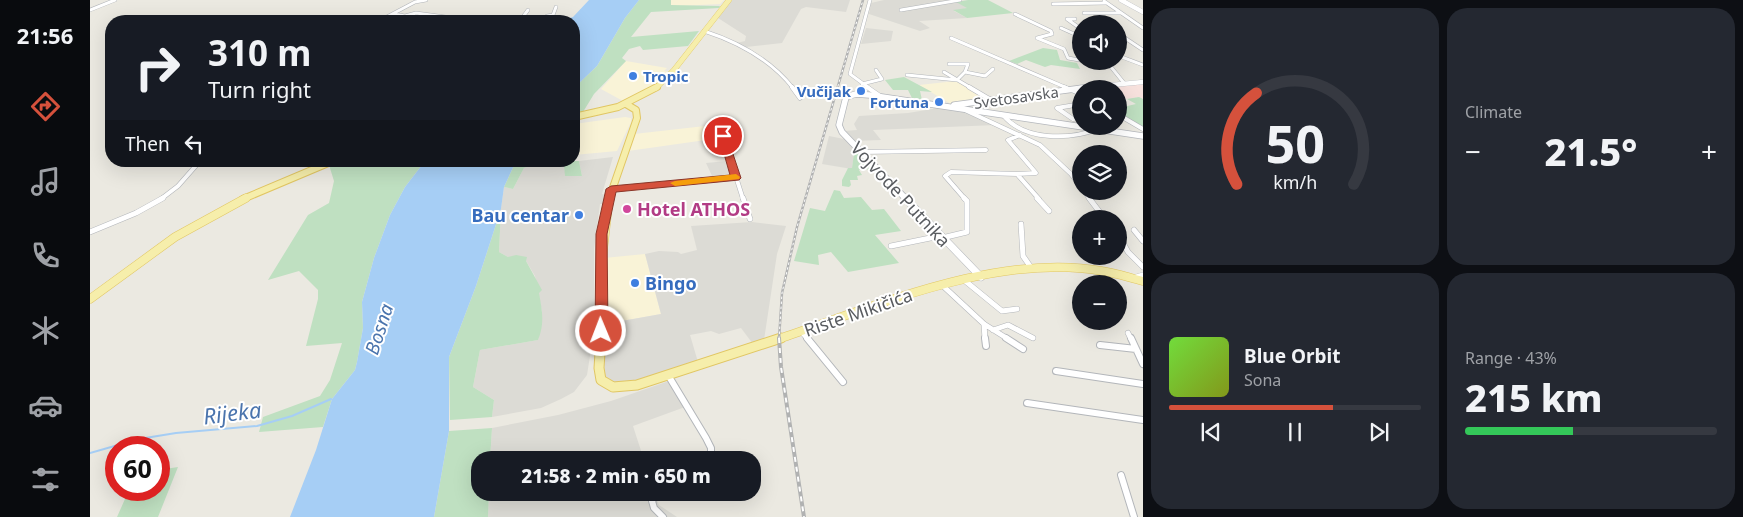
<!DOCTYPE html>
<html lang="en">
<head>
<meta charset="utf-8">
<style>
	:root { --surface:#171b24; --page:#242831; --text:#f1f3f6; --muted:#9ea1a6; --line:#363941; --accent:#d5513c }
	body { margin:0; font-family:"Noto Sans",sans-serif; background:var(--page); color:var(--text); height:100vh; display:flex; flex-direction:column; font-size:19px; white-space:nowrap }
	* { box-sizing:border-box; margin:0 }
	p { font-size:16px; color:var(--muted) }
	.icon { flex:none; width:28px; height:28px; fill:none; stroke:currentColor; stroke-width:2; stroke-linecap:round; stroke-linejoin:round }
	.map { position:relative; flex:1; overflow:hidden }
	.panel { display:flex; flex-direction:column; gap:8px; padding:8px; background:#0d0f14; width:600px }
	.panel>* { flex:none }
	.guide { position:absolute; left:15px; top:15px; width:475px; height:152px; border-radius:20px; box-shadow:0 5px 20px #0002; background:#171b24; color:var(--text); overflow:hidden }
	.buttons { position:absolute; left:982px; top:15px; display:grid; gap:10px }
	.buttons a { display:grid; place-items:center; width:55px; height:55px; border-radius:50%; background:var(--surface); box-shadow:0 5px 20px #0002; font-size:25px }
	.speed { position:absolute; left:15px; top:436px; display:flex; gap:10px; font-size:25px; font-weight:700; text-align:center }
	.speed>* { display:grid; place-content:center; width:65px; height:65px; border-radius:50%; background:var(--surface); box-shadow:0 5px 20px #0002; line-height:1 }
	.speed .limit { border:8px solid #d22; background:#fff; color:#111 }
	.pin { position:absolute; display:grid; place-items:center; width:42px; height:42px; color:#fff; margin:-21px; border:2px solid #fff; border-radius:50%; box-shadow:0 1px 5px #0007 }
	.me { position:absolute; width:55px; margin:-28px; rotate:359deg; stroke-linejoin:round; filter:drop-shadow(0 0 4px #0008) }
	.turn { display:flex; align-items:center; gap:18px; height:105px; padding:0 20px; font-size:22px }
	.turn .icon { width:65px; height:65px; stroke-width:2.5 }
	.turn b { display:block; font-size:35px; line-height:42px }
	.then { display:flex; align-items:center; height:48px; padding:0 20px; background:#0003; gap:10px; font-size:19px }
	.big { font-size:38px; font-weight:800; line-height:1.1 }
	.panel .widget { flex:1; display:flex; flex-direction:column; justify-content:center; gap:8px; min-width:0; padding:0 18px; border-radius:20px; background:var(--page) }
	.panel .dial { align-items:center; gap:0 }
	.dial svg { height:130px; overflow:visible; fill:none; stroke:var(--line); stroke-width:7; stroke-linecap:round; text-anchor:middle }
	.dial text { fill:var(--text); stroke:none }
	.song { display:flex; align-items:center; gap:15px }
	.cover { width:60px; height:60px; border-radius:8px; background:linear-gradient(135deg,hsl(100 70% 55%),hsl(70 70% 35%)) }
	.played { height:5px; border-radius:2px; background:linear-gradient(90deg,var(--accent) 65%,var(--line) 65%) }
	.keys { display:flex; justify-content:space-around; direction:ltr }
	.heat { display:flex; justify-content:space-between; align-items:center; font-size:28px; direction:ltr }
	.charge { height:8px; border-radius:4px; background:linear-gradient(90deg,#34c759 43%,var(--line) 0) }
	.panel .tiles { flex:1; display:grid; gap:8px; grid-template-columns:repeat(2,1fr) }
	.trip { position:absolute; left:381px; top:451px; width:290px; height:50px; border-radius:20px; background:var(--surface); box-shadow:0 5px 20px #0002; font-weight:800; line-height:50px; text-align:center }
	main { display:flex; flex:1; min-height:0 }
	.dock { display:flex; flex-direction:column; width:90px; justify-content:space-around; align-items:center; background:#090b0e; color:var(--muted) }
	.dock .icon { width:35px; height:35px }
	.dock .selected { color:var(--accent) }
	.dock b { font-size:22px; color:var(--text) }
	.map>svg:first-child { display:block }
</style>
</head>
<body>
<main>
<nav class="dock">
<b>21:56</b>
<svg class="icon selected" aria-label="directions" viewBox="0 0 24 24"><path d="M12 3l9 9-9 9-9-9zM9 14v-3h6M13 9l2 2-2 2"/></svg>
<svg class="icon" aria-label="music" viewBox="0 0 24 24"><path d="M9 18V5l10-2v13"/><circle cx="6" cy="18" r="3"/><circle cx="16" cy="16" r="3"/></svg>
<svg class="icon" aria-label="phone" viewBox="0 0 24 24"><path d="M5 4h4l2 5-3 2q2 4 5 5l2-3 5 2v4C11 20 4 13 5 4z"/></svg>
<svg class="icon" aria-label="climate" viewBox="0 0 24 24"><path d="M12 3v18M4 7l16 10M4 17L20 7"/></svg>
<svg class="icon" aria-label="car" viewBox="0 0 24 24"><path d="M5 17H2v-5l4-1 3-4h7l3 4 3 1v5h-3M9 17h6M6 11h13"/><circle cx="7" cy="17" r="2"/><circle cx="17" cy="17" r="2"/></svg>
<svg class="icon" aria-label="filters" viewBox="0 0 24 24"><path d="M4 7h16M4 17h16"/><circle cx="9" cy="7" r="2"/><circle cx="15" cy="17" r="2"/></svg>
</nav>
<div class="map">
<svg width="1053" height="517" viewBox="0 0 1053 517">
	<rect width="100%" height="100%" fill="#ebe9e1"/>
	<path fill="#f9f3d7" d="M581 0H634L630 4 589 6 581 5Z
		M536 61 577 68 574 71 578 72 562 88 533 101 511 89Z
		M866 81 896 98 861 104 829 85Z
		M535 117 541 118V122L527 151 484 155V124Z
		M624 125 630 138 538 151 544 134Z
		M555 254 571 314 515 324 514 258Z"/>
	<path fill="#dcdbd5" d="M642 0H760L756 12 716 7 711 9 692 43 656 47 647 43 655 41 656 36 628 18Z
		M794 0H864L878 8 864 11 877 18 829 21 840 28 830 31 779 14 781 3Z
		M776 28 803 31 801 41 771 44Z
		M848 108 873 110 906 125 783 130 791 140 763 141 754 131 767 130 764 124 769 116 818 113Z
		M739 136 754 139 768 152 764 153 762 169 732 164Z
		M523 157 512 194 515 195 513 204H510L504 249V330L497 375 484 392 471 399 451 408 402 417 404 400 383 387 390 350 448 340 452 312 445 276 436 261 418 257 409 252 411 209 414 187 423 189 434 168 438 166H474L475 172 492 176 489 161Z
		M637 161 642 177 623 178 616 163Z
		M662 222 696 226 687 254 674 340 663 344 651 328 629 334 621 331 600 335 608 362 537 384 524 383 514 377 515 324 571 314 555 254 569 251 588 252 591 254 607 250 601 226Z
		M579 381 595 407 543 426 554 460H400L402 428 468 415 521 401Z
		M399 492 564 493 569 505 587 517H398Z"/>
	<path fill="#f7e1dd" d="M1053 83V99L1049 97 1037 99 1029 94V89H1019L1014 86Z"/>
	<path fill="#bfe0c1" d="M549 0H581V5L630 6 629 8 561 12 541 37 609 31 598 46 553 50 550 46 539 49 532 58 536 61 504 94 493 112 484 114V88L507 66 535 18Z
		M878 0H898L923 13 877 18 863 10 877 8 866 2Z
		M953 48 967 50 970 60 987 63 990 69 961 65 955 67 936 60 927 64 919 61Z
		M814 77 842 92 830 91 832 100H823L818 90H803L795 80Z
		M1049 97 1053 99V128L1029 115V108L1046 104 1037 99Z
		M768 152 783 169 769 170 772 175 767 176 768 180H760L761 185 759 187 752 186V180L758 168H762L764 153Z
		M251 161H335L315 187 300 215 284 258 272 302 273 328 267 362 265 370 242 399 233 427 169 432 173 417 230 396 240 380 252 343 216 346 228 299V290L209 271 178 280 218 215 239 203 244 181 239 165Z
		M426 161H489L492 176H475L474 166H439L434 168 423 189 414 187Z
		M744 190 750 191 754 198 771 197 782 210 794 209 811 231 785 235 809 263 758 272 741 252 728 255 729 265 704 261 720 208 735 211Z
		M411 209 409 252 418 257 426 255 437 257 436 261 452 290 449 293C452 310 455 323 448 340L390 350 383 387 404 400 402 417 360 420 359 357 386 286Z
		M402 428 400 460H390V492L399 493 398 517H344L359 431Z
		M88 467 68 517H27L39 490H69V470Z"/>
	<path fill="#a6cef5" d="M499 0H549L535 18 507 66 484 88V21H470L483 17Z
		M335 161H426L414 187 411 209 386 286 359 357V431L344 517H200L226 450 242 399 265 370 267 362 273 328 272 302 284 258 300 215 315 187Z"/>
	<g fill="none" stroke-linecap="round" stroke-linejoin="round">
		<path stroke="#a6cef5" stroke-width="2" d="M0 453 49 439 86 433 167 426 202 416 241 399"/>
		<g stroke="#b3b6ba" stroke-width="4">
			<path id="street-far3" d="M1014 1 1053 28
				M963 4 1016 3
				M0 10 25 0
				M811 10 870 0
				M994 13H1030
				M304 14 315 16 326 13 385 21
				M925 14 961 31 962 34 947 38 974 49 978 58 1018 65
				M985 19H977L991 29
				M289 21 325 2 336 0
				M430 21 438 10
				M452 21 457 16 463 15 466 7
				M971 28 991 37
				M614 31C648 42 680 59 703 88
				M1029 34 1053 50
				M861 38 977 88
				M984 47 991 50
				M1029 56 1053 65
				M1017 62 1034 83
				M854 72 881 88
				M875 72 895 76 903 69
				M817 75 867 80 875 72 878 64H859
				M772 84 792 79 786 70
				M779 88 760 74 780 0"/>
		</g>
		<g stroke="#b3b6ba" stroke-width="5">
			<path id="street-far2" d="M702 87 710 98
				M777 87 790 96
				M879 87 901 100
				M974 87 991 94
				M991 104 967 108 983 119 991 118
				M877 111 950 145 981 174 991 187
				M913 115C934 141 979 140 1008 129
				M1029 115 1053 129
				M633 136 653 199
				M772 152 896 150
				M927 174 946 173 918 140 930 135
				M521 189 646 178
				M994 191 1000 199
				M71 199 88 186 110 161
				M875 199 855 176 861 172 927 174 949 199"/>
		</g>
		<g stroke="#b3b6ba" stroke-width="6">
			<path id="street-far1" d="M653 198 660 219
				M947 198 959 211
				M999 198 1015 219
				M931 224 933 256 942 269
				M1044 230 1053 241
				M0 232 46 213 73 198
				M1029 236 1038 252 1053 267
				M852 238 877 232V201L874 198
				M801 246 850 236
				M1043 278 1053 275
				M874 280 912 311 927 309
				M852 285 894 324 918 339
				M894 324 895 339
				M903 330 918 325 943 338
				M711 331 718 339
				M1038 333 1041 339"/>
		</g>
		<g stroke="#b3b6ba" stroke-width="8">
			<path id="street" d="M717 338 753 382
				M895 338 896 346
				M916 338 933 349
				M1041 338 1053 364
				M1010 345 1046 349
				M966 371 1053 384
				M578 375 616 438 621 448V460
				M937 403 1053 420
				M1031 475 1044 517
				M568 492 562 501 564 508 573 517"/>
		</g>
		<g stroke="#b4b7bc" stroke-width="5">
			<path id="secondary-far2" d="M1031 0 1053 12
				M990 88 1053 82"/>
		</g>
		<g stroke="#b4b7bc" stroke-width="7">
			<path id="secondary-far1" d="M864 105 1000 87
				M816 199 752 132 749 125 756 97 766 94 779 95 1053 136"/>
		</g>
		<g stroke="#b4b7bc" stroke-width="8">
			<path id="secondary" d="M815 198 891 277"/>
		</g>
		<g stroke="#e1c663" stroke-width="5.5">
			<path id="primary-far3" d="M566 88 584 70 639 0"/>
		</g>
		<g stroke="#e1c663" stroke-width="8">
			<path id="primary-far2" d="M484 117 528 107 567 87
				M153 199 243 161
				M519 199 547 118 546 110 536 104"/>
		</g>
		<g stroke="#e1c663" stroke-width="9">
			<path id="primary-far1" d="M0 299 85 237 156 198
				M511 339 512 260 519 198
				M688 339C784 307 909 252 1012 271 1026 273 1040 278 1053 281"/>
		</g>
		<g stroke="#e1c663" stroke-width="11">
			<path id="primary" d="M511 338 509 368 511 380 523 387 547 385 691 338"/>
		</g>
		<use href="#street-far3" stroke="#fff" stroke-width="3"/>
		<use href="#street-far2" stroke="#fff" stroke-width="4"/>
		<use href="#street-far1" stroke="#fff" stroke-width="5"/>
		<use href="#street" stroke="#fff" stroke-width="6"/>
		<use href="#secondary-far2" stroke="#fff" stroke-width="4.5"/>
		<use href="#secondary-far1" stroke="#fff" stroke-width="5.5"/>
		<use href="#secondary" stroke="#fff" stroke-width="7"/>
		<use href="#primary-far3" stroke="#f6eeab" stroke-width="5"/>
		<use href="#primary-far2" stroke="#f6eeab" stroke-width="6"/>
		<use href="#primary-far1" stroke="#f6eeab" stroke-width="8"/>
		<use href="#primary" stroke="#f6eeab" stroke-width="9"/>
		<g stroke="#b1b2b2" stroke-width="2.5">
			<path id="rail-far1" d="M689 339 692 293 707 227 773 0"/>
		</g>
		<g stroke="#b1b2b2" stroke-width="4">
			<path id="rail" d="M689 338 691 367 714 517"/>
		</g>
		<use href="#rail-far1" stroke="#fff" stroke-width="1" stroke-dasharray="2.5" stroke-linecap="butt"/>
		<use href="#rail" stroke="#fff" stroke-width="2" stroke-dasharray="5" stroke-linecap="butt"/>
	</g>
	<path fill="#d5513c" stroke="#8a3527" d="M633 133 637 136 651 178 649 180 526 192 517 234 518 331 516 334H507L505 331 506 234 516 189 521 186 640 175 629 136Z"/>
	<path fill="#f59e0b" d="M646 174 650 177 649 179 585 186 580 183 585 181Z"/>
	<g fill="#3f7fe0" stroke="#fff" stroke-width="2">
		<circle cx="543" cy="76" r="5"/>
		<circle cx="771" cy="91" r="5"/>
		<circle cx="849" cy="102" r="5"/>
		<circle cx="489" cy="215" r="5"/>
		<circle cx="545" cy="283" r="5"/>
	</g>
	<circle fill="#d1479c" stroke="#fff" stroke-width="2" cx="537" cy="209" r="5"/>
	<g text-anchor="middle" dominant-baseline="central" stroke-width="4" stroke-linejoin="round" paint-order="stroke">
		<g font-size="15" font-weight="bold" fill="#366cbe" stroke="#fff" text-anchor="end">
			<text x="553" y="76" text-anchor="start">Tropic</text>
			<text x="761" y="91">Vučijak</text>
			<text x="839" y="102">Fortuna</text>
		</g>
		<g font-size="15" fill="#595c60" stroke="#fff">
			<text transform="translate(926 97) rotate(-8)">Svetosavska</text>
		</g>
		<g font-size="18" fill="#595c60" stroke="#fff">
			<text transform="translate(811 194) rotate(47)">Vojvode Putnika</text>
			<text transform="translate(768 312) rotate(-19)">Riste Mikičića</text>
		</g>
		<g font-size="18" font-weight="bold" fill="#b23c85" stroke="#fff" text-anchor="start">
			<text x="547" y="209">Hotel ATHOS</text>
		</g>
		<g font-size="18" font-weight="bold" fill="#366cbe" stroke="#fff" text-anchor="end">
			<text x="479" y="215">Bau centar</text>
			<text x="555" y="283" text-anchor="start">Bingo</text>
		</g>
		<g font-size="19" font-style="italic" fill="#4a74ad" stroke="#fff">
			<text transform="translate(289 329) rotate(-72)">Bosna</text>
		</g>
		<g font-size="22" font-style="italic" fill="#4a74ad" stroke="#fff">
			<text transform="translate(142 412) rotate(-7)">Rijeka</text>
		</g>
	</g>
</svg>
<div class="buttons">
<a><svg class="icon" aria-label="sound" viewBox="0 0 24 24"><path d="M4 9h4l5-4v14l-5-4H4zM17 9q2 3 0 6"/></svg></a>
<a><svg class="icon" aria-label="search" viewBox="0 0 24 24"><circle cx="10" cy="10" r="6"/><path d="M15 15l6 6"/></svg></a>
<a><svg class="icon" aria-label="layers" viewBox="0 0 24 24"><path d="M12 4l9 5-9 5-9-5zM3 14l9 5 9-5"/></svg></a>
<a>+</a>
<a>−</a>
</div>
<div class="speed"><div class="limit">60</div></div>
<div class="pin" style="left:633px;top:136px;background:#d93025"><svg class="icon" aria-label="arrive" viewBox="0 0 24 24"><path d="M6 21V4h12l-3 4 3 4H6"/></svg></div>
<svg class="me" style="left:511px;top:331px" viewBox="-20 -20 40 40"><circle r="17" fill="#d5513c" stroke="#fff" stroke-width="3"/><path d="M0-11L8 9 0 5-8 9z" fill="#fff"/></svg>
<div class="trip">21:58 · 2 min · 650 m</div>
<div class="guide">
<div class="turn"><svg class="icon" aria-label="right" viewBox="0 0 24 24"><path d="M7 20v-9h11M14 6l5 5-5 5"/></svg><div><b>310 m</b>Turn right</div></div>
<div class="then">Then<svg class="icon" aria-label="left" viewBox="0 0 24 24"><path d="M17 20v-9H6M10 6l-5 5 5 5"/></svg></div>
</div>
</div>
<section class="panel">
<div class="tiles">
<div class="widget dial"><svg viewBox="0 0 100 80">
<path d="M14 69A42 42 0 1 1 86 69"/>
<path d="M14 69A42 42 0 0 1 26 13" stroke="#d5513c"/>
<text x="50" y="56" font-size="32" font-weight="700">50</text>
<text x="50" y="72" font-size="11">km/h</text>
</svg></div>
<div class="widget"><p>Climate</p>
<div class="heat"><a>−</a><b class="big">21.5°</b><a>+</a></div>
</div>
<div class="widget">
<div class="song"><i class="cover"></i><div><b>Blue Orbit</b><p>Sona</p></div></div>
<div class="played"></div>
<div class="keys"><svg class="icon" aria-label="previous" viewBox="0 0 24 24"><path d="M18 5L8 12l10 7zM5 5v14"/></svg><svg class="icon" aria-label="pause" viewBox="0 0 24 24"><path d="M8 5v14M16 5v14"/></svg><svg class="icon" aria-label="next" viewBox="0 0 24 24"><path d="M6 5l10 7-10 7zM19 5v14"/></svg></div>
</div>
<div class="widget"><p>Range · 43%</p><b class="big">215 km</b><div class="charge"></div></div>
</div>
</section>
</main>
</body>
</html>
